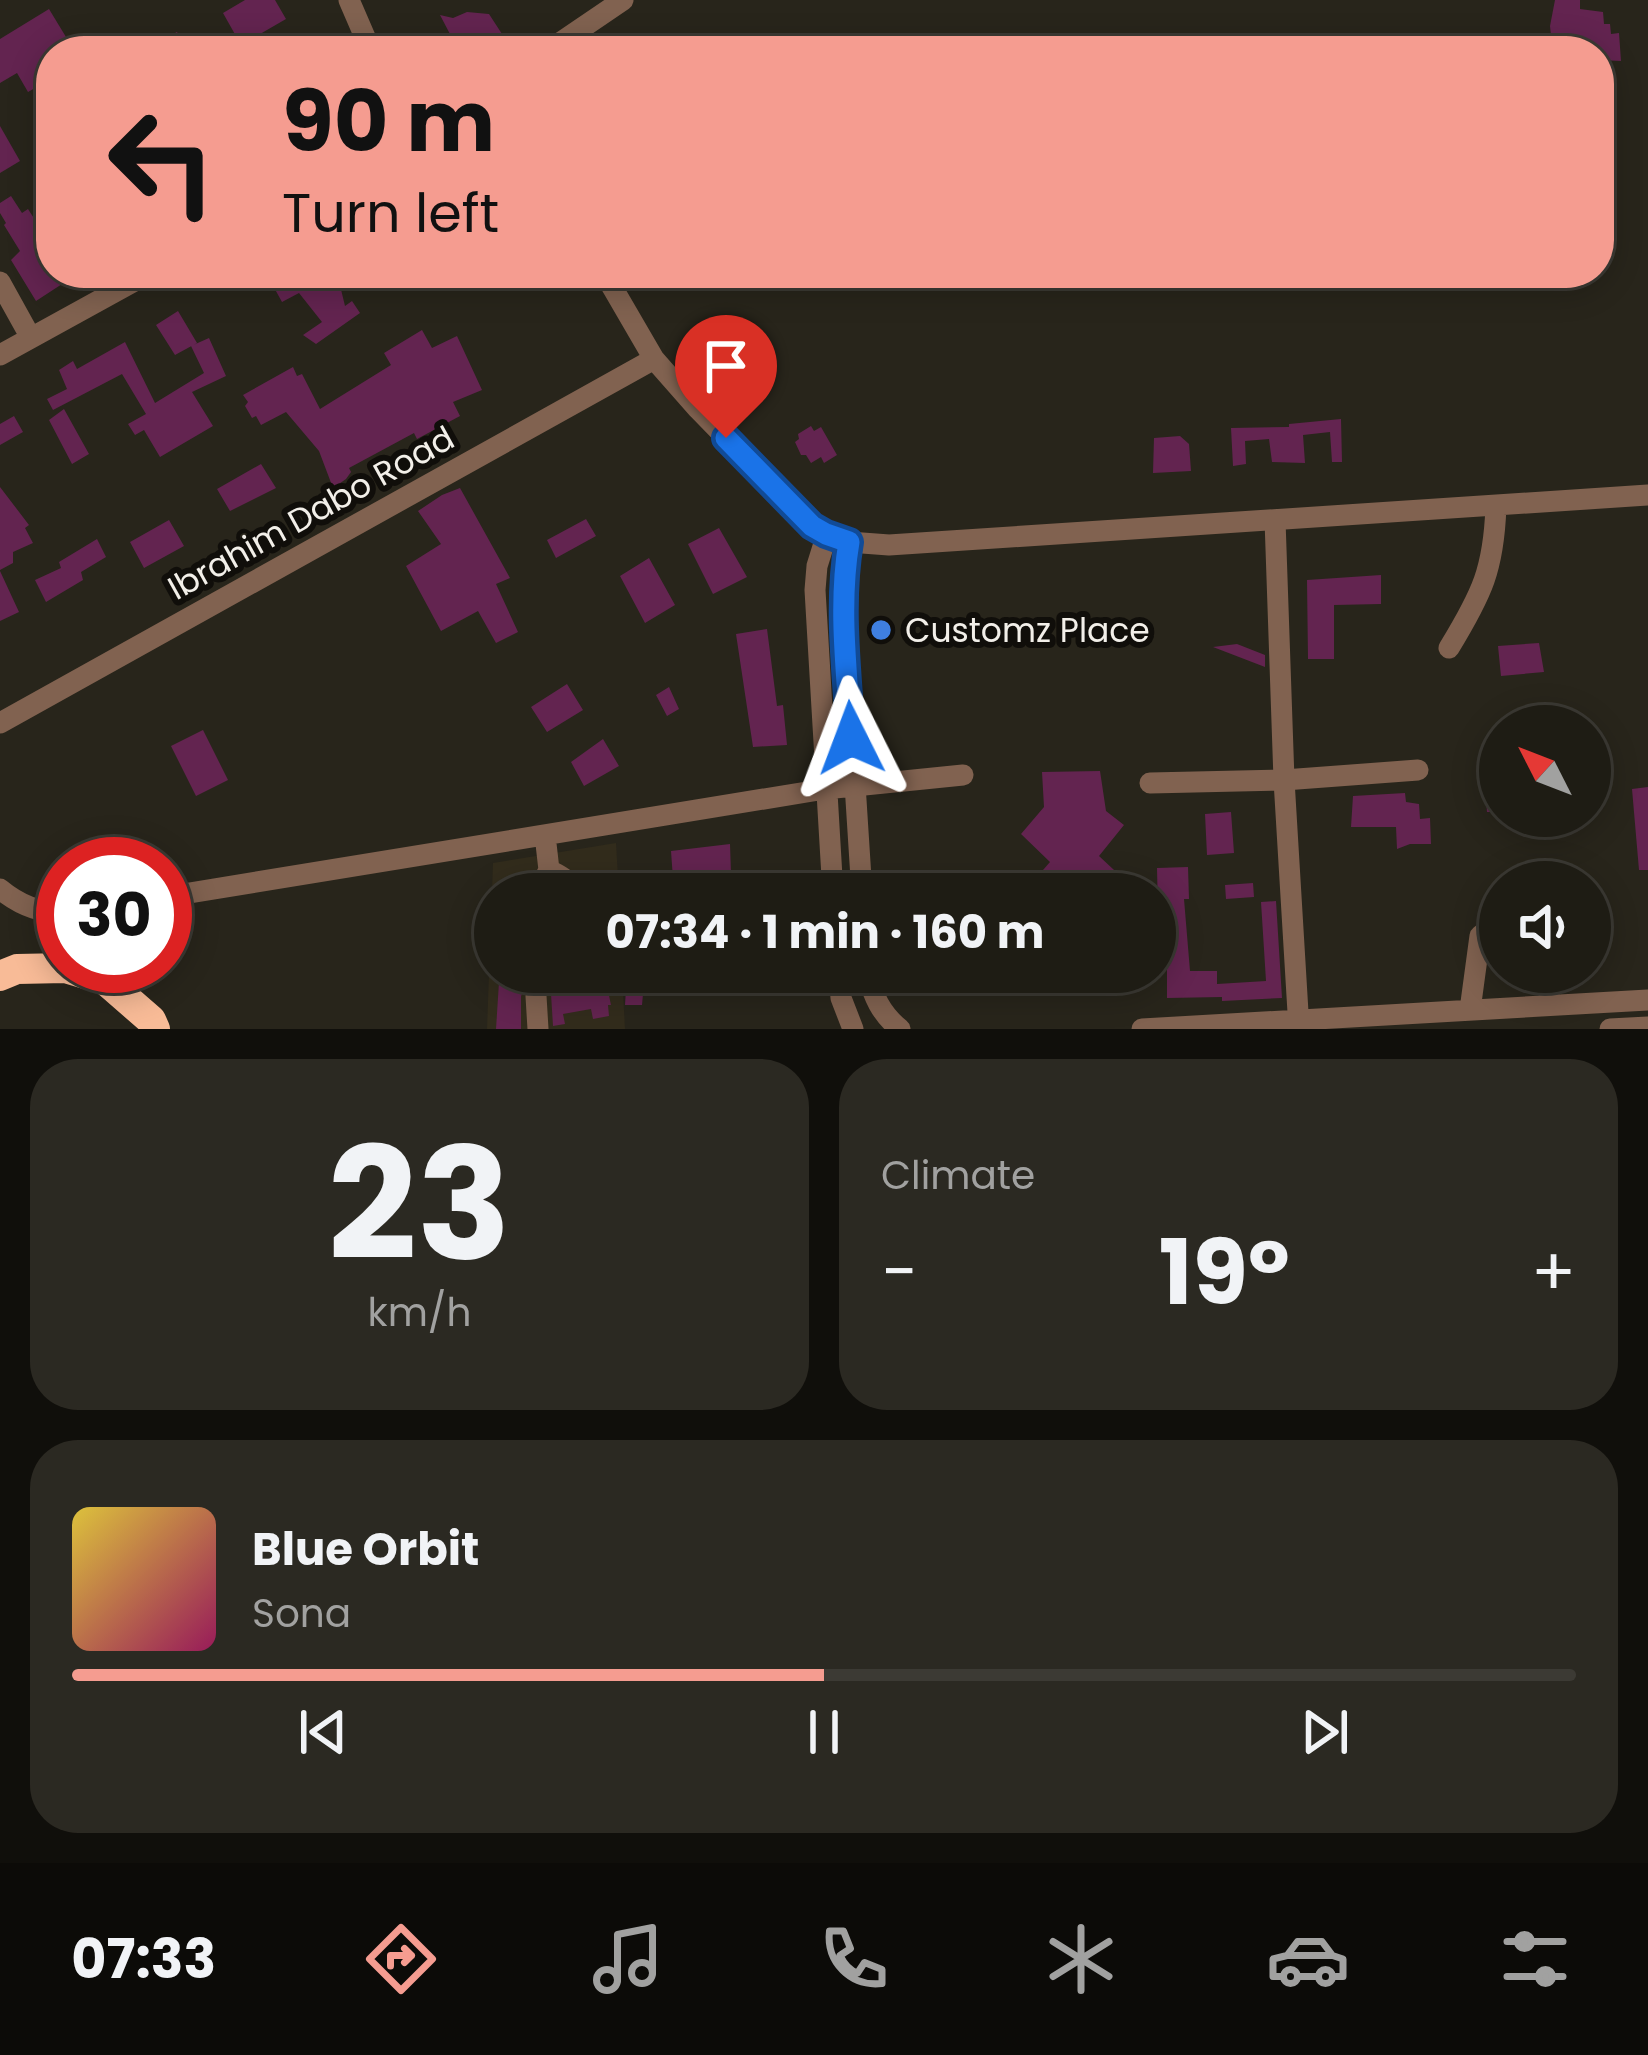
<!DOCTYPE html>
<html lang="en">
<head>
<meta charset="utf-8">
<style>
	:root { --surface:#1e1c14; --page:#2b2922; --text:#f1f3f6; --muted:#a1a1a0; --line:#3c3a34; --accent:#f59c90 }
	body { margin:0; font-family:Poppins,sans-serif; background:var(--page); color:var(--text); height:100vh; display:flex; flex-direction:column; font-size:45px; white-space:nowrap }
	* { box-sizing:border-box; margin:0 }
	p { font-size:39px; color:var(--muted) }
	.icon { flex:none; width:66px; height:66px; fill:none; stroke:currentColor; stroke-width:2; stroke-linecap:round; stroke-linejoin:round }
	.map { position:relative; height:1029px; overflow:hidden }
	.drawer { display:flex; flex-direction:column; gap:30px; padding:30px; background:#100f0b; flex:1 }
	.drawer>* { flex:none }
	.banner { position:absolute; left:36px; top:36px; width:1578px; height:252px; border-radius:48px; box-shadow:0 6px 30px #0003,0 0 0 3px var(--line); background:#f59c90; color:#111; overflow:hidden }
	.needle { width:78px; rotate:312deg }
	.controls { position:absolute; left:1479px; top:705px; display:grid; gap:24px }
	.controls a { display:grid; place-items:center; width:132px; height:132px; border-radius:50%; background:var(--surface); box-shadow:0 6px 30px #0003,0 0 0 3px var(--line); font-size:60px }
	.speed { position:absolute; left:36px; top:837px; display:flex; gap:24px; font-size:60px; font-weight:700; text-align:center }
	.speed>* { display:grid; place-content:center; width:156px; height:156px; border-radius:50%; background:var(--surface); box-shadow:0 6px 30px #0003,0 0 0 3px var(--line); line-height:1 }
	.speed .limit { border:18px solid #d22; background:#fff; color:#111 }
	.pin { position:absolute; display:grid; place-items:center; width:102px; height:102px; color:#fff; margin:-123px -51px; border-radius:50% 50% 50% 0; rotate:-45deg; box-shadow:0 0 12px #0007 }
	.pin .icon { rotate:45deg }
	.me { position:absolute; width:132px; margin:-66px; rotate:357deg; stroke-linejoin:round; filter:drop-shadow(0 0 9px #0008) }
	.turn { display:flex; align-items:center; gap:42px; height:252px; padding:0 48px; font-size:54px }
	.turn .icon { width:156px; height:156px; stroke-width:2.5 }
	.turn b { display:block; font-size:84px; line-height:102px }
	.big { font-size:90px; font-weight:700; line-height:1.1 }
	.drawer .card { flex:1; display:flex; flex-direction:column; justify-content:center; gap:18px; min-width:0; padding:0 42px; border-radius:48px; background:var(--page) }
	.drawer .dial { align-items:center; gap:0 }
	.dial b { font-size:156px; line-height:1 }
	.song { display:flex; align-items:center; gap:36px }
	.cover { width:144px; height:144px; border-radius:18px; background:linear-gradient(135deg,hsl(50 70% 55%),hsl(330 70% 35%)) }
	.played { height:12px; border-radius:6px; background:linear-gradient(90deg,var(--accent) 50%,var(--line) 50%) }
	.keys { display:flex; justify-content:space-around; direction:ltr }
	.heat { display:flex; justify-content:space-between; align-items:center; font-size:66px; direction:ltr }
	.drawer .tiles { flex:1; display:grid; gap:30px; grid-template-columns:1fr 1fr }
	.card:last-child { grid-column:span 2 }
	.trip { position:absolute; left:474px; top:873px; width:702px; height:120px; border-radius:60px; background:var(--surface); box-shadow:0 6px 30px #0003,0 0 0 3px var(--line); font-weight:700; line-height:120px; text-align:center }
	.dock { display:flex; height:192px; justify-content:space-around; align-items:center; background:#0c0b08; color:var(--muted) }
	.dock .icon { width:84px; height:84px }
	.dock .on { color:var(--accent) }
	.dock b { font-size:54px; color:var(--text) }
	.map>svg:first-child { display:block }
</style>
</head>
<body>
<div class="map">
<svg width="1648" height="1029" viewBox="0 0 1648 1029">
	<rect width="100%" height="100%" fill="#28251b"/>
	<path fill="#322c1c" d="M616 843 619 894H495V972H622L625 1029H487L493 863Z"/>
	<path fill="#632450" d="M245 0H275L286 19 241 45 223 13Z
		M1555 0H1580V9L1603 12 1604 24H1610L1611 34 1619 33 1621 61 1599 60V51H1585L1584 43 1552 44 1550 26Z
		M49 9 66 37 60 41 66 51H51V79L28 92 17 73 0 83V39Z
		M467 12 489 14 502 34 476 51H445L451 36 440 15 453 18Z
		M177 32 187 51H141Z
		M0 126 20 161 0 173Z
		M11 196 22 213 28 209 46 237 51 234V273H79L36 301 11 260 20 251 4 225 6 223 0 213V203Z
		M266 273H337L345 306 352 301 360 313 316 344 303 335 322 322 299 293 282 302Z
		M178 311 197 343 175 355 156 325Z
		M422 330 432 348 457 336 482 390 453 402 460 416 417 439 414 433 349 468 351 472 346 479 333 488 319 451 286 412 261 425 256 416 252 418 245 406 248 402 243 395 293 367 297 376 302 374 320 409 391 365 384 353Z
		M209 338 226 376 192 392 213 426 160 457 144 430 135 435 128 424 146 414 122 374 53 410 47 399 67 389 59 370 73 361 77 369 125 342 155 403 204 373 191 346Z
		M64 409 89 454 72 464 49 420Z
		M14 416 23 432 0 445V424Z
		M1341 419 1342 462H1332L1330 432 1303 435 1305 463 1272 462 1269 439 1245 441 1246 464 1233 466 1231 428 1289 427V424Z
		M811 426 814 431 821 427 837 455 824 463 821 457 811 463 806 455H801L795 442 799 439 798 434Z
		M1180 436 1189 444 1191 471 1153 473 1154 438Z
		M261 464 276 488 230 511 217 489Z
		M0 487 29 525 25 528 33 543 13 552V563L0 570Z
		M460 488 510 578 496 584 518 632 496 643 478 611 441 631 406 566 441 544 418 511 442 495Z
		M586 519 596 536 556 558 547 540Z
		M169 520 184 546 144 568 130 542Z
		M719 528 747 577 713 594 688 544Z
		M97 539 106 557 81 572 83 580 46 602 35 580 61 568 59 562Z
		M649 558 675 605 645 623 620 576Z
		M0 571 19 612 0 621Z
		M1381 575V604L1334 605V659H1308L1307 580Z
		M767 629 777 706 783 705 787 745 753 747 736 634Z
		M1539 643 1544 672 1501 676 1498 646Z
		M1237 644 1265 655V667L1213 647Z
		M567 684 583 710 547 732 531 707Z
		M669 687 679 709 667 716 656 695Z
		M203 730 228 780 196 796 171 746Z
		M603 739 619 766 584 786 571 762Z
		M1100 771 1106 811 1124 825 1099 856 1128 883 1119 894H1089L1077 885 1070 894H1022L1050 862 1021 834 1044 807 1042 772Z
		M1500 784V812H1487L1485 785Z
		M1648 787V870H1639L1632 789Z
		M1405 793 1406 802 1419 804 1420 819 1430 818 1431 844H1410L1397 849 1396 827H1351L1353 796Z
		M1231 812 1234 853 1207 855 1205 814Z
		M730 844 731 874 722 875 723 882 699 885 696 876 673 879 671 851Z
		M1188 867 1189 899H1184L1190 971H1217V984L1266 981 1261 902 1276 901 1282 998 1222 1001V997L1167 998V970H1162L1158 913 1157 868Z
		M1253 883 1254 897 1226 899 1225 885Z
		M538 972H604L611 1005H608L609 1016 593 1019 591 1009 563 1014 565 1024 553 1026 551 994 548 987 539 982Z
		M627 972H645L642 1005H625Z
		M931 972H957V987L931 988Z
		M499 982 527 984 521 996V1029H496Z"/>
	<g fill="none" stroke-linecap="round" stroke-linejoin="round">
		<path stroke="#816250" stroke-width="21" d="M349 0 371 51
			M548 51 623 0
			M604 273 654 359 698 409 812 526 849 542 889 545 1648 495
			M0 282 31 338
			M0 355 149 273
			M1275 520 1284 780 1299 1029
			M827 534 817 566 815 590 833 894
			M849 542 843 596 862 894
			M1449 648C1482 594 1494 569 1496 505
			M0 723 654 359
			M1150 783 1284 780 1418 770
			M549 870C561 876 571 880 572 894
			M0 889C18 904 40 913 63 913
			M541 894 542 883 549 870 545 835
			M165 897 825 789 963 775
			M839 972 841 998 853 1029
			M867 972C873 996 881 1014 900 1029
			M1547 972 1550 1005
			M536 996 538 1029
			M1470 1010 1480 936 1490 928H1500
			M1142 1029 1648 1000
			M1610 1029 1648 1027"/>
		<path stroke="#f8bb97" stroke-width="30" d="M0 976 17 969 65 968 105 980 151 1020 155 1029"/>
	</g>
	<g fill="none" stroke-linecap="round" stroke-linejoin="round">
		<g stroke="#114b97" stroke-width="30">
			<path id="route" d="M726 438 812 526 826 534 849 542C838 606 847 673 851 738"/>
		</g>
		<use href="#route" stroke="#1a73e8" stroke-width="21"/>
	</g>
	<circle fill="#3f7fe0" stroke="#100e0a" stroke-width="4.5" cx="881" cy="630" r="12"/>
	<g text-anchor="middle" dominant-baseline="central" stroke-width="12" stroke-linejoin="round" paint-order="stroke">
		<g font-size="33" fill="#f2efe9" stroke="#100e0a">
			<text transform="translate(311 513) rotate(-29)">Ibrahim Dabo Road</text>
		</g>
		<g font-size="33" fill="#f2efe9" stroke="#100e0a" text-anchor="start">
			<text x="905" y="630">Customz Place</text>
		</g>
	</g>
</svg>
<div class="controls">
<a><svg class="needle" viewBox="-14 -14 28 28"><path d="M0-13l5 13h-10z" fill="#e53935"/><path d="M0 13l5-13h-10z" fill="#a1a1a0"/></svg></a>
<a><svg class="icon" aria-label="sound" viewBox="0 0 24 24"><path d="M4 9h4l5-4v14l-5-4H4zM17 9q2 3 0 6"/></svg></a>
</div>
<div class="speed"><div class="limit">30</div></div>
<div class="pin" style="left:726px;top:438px;background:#d93025"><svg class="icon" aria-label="arrive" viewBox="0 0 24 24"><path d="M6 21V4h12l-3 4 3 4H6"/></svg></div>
<svg class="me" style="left:851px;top:738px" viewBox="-20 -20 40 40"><path d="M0-17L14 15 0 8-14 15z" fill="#1a73e8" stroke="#fff" stroke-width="4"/></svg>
<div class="trip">07:34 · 1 min · 160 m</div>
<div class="banner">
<div class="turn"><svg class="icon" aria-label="left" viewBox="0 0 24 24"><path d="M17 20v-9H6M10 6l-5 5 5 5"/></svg><div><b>90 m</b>Turn left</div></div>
</div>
</div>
<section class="drawer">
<div class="tiles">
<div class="card dial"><b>23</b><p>km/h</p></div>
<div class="card"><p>Climate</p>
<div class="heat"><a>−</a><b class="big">19°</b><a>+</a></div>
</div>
<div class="card">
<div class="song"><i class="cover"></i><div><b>Blue Orbit</b><p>Sona</p></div></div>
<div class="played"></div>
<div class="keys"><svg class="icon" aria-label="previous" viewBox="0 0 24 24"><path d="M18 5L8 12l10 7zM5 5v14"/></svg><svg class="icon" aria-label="pause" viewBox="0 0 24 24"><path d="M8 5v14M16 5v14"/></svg><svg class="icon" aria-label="next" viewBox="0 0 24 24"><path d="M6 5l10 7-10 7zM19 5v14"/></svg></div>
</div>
</div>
</section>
<nav class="dock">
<b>07:33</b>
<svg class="icon on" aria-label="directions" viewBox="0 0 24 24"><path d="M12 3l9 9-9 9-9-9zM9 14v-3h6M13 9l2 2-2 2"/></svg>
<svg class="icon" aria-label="music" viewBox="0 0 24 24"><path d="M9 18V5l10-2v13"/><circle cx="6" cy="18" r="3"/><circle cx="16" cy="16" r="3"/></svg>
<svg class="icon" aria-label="phone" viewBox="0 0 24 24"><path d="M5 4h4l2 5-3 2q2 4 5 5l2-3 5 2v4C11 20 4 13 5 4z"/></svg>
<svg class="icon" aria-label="climate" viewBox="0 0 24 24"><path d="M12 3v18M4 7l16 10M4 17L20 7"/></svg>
<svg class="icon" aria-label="car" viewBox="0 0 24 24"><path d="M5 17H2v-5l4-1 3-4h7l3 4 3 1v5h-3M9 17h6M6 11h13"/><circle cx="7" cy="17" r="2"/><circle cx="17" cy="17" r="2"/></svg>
<svg class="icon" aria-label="filters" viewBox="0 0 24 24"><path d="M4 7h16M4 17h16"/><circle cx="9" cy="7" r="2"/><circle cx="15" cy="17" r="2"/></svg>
</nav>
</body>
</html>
